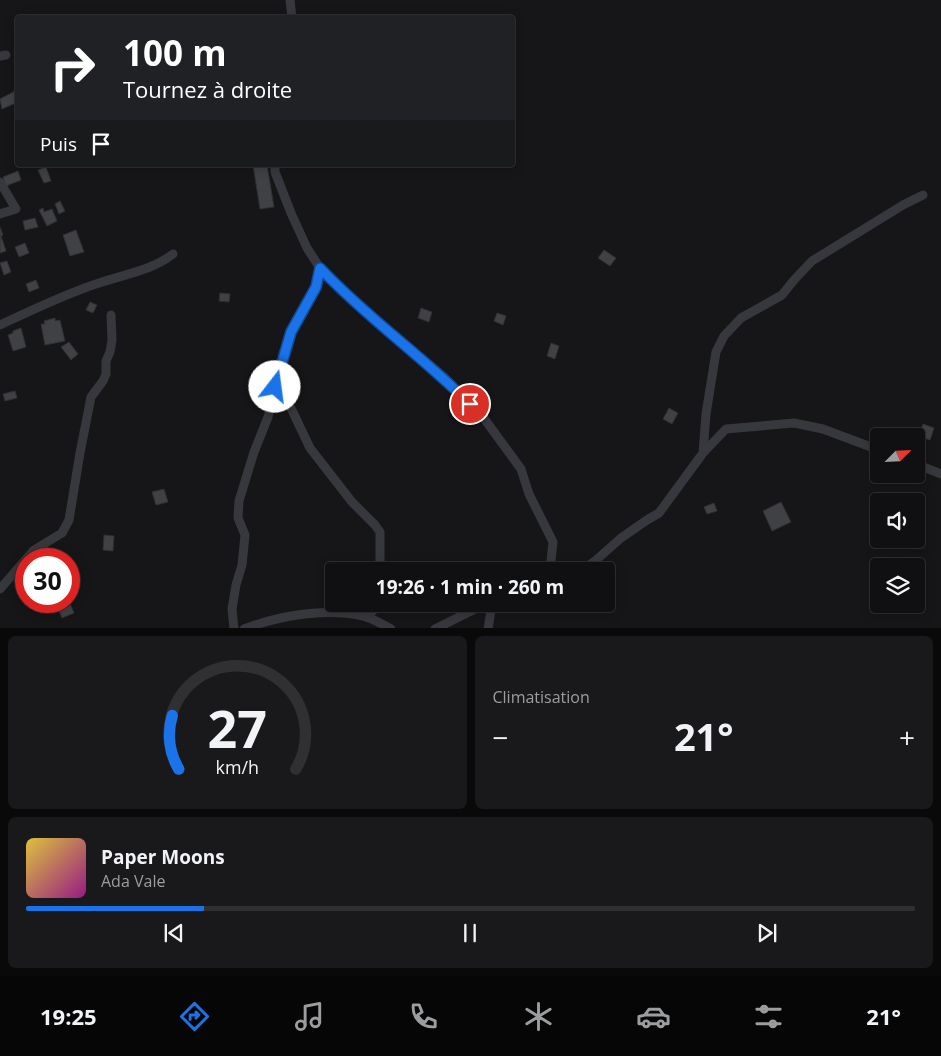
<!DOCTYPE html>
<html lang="fr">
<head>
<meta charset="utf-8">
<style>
	:root { --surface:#101012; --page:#19191b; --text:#f1f3f6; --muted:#9c9d9f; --line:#303032; --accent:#1a73e8 }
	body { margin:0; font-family:"Open Sans",sans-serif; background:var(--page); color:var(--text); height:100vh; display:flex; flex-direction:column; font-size:19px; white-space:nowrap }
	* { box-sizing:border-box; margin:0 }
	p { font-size:16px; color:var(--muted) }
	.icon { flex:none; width:28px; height:28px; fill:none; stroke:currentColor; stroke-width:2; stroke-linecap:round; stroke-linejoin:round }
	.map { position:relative; height:628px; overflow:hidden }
	.drawer { display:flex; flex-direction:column; gap:8px; padding:8px; background:#09090a; flex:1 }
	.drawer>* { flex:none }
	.guide { position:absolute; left:15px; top:15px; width:500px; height:152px; border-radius:5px; box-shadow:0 2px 12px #0003,0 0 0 1px var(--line); background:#202124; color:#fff; overflow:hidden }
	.needle { width:32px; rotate:66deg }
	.fabs { position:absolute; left:870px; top:428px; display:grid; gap:10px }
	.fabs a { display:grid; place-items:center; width:55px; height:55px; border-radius:5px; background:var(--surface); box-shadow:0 2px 12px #0003,0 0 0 1px var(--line); font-size:25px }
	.speed { position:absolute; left:15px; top:548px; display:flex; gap:10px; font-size:25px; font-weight:700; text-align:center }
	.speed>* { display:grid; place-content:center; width:65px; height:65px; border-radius:50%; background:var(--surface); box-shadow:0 2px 12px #0003,0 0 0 1px var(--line); line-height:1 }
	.speed .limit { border:8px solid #d22; background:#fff; color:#111 }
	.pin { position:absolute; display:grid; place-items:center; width:42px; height:42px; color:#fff; margin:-21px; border:2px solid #fff; border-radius:50%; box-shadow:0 1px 5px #0007 }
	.me { position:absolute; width:55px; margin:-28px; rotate:15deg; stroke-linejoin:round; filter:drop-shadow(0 0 4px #0008) }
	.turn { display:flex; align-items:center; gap:18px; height:105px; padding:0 25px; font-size:22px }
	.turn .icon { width:65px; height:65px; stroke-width:2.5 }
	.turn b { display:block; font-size:35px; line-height:42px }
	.then { display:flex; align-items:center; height:48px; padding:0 25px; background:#0003; gap:10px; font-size:19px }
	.big { font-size:38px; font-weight:700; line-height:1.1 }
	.drawer .widget { flex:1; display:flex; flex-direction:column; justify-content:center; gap:8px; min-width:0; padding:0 18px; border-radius:8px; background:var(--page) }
	.drawer .dial { align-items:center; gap:0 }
	.dial svg { height:130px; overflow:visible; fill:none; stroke:var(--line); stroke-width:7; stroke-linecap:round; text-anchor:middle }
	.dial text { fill:var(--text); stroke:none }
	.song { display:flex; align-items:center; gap:15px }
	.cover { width:60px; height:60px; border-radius:8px; background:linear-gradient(135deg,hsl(50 70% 55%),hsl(310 70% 35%)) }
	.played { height:5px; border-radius:2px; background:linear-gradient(90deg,var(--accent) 20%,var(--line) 20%) }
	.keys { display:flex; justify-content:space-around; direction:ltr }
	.heat { display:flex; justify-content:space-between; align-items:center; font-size:28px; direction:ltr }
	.drawer .tiles { flex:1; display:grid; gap:8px; grid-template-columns:1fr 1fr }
	.widget:last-child { grid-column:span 2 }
	.trip { position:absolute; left:325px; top:562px; width:290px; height:50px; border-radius:5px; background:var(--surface); box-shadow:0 2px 12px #0003,0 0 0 1px var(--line); font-weight:700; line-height:50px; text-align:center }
	.dock { display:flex; height:80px; justify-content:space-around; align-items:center; background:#060607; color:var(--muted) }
	.dock .icon { width:35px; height:35px }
	.dock .active { color:var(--accent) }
	.dock b { font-size:22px; color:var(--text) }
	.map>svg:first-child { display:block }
</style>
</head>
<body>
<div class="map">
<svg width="941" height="629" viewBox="0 0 941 629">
	<rect width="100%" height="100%" fill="#161618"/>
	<path fill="#404145" stroke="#303034" d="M15 91 18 102 2 109 0 99Z
		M253 165H267L274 207 260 209Z
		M46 167 51 181 44 183 38 170Z
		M18 171 21 180 6 186 3 177Z
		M60 201 65 211 59 214 55 204Z
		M43 208 44 212 52 209 57 221 47 226 39 210Z
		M35 218 38 227 25 230 23 221Z
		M0 227 3 235 1 236 6 251 0 253Z
		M76 230 84 252 70 256 63 235Z
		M25 243 29 253 19 257 15 247Z
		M604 250 616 258 610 266 598 258Z
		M7 261 11 272 4 275 0 263Z
		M36 280 39 288 29 292 26 284Z
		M220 293 230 294 229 302 219 301Z
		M90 302 97 305 93 313 86 310Z
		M421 308 432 312 429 322 418 318Z
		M497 313 506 316 503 325 494 321Z
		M55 318V321L60 320 65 341 45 345 41 324H45L44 321Z
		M21 328 26 347 13 351 8 335 13 333V331Z
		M69 342 78 354 71 360 61 347Z
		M551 343 559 346 555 359 547 356Z
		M15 391 17 398 5 401 3 394Z
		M669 408 678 413 672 424 663 419Z
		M923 424 934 428 930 440 924 438 925 434 920 432Z
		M164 489 168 502 156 505 152 492Z
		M781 502 791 522 772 531 763 511Z
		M714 503 717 511 707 514 704 507Z
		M104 535 114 536 113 551 103 550Z
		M69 601 74 613 62 618 57 606Z"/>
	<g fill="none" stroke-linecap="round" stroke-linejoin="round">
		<path stroke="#37383d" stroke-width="9" d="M290 0 292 18
			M0 56 6 55
			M275 165V172L291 213 307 248 320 268 343 292 444 377 483 417 521 469 529 494 553 542 550 570 549 571
			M0 182 16 209 0 214
			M0 325C32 310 65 294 99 283 125 274 151 271 173 254
			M279 372 290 406 310 448 352 502 375 525 380 532V571
			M703 453 726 429 794 423 823 429 879 450
			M916 464 941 474
			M581 571 595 561 621 538 647 520 659 513 703 453 706 414 716 352 724 336 741 318 782 295 794 280 812 261 903 205 923 195
			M0 589 34 550 62 533 69 520 80 453 91 397 103 381 106 374V361L110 352 112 340 111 315
			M364 616 373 611 376 604
			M234 629 232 609 236 585 242 565 245 535 238 518 239 501 254 452 268 417 279 372 291 332 316 287 320 268
			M244 629C281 615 324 608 363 616 372 618 382 624 391 629
			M435 629 475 609 493 604
			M488 629 492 604"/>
	</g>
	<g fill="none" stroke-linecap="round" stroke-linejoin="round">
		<g stroke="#114b97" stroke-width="12">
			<path id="route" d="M275 387 291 332 316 287 320 268C366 317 422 356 470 404"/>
		</g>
		<use href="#route" stroke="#1a73e8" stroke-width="9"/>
	</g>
</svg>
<div class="fabs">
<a><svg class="needle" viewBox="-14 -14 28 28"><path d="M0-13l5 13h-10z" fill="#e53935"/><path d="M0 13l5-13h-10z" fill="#9c9d9f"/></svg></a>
<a><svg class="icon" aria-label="sound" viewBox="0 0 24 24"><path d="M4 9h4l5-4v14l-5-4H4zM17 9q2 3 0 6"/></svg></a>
<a><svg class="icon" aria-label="layers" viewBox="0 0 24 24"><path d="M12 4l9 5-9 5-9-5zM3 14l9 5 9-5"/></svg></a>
</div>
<div class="speed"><div class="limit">30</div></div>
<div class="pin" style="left:470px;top:404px;background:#d93025"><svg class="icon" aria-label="arrive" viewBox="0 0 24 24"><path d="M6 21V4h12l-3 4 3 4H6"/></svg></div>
<svg class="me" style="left:275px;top:387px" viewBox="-20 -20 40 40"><circle r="19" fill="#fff"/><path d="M0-13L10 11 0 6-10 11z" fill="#1a73e8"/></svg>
<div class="trip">19:26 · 1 min · 260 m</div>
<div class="guide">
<div class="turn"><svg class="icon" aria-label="right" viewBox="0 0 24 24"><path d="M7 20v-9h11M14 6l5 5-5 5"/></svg><div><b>100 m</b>Tournez à droite</div></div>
<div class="then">Puis<svg class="icon" aria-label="arrive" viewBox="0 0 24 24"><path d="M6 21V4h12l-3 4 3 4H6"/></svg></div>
</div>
</div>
<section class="drawer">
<div class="tiles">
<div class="widget dial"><svg viewBox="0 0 100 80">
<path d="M14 69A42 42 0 1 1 86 69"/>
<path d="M14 69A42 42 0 0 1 10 36" stroke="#1a73e8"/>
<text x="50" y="56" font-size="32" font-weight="700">27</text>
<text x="50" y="72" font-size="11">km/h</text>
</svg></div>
<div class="widget"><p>Climatisation</p>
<div class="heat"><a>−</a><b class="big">21°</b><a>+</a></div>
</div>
<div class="widget">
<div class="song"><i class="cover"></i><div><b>Paper Moons</b><p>Ada Vale</p></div></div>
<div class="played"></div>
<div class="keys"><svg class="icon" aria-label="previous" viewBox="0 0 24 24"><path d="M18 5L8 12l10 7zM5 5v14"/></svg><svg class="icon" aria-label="pause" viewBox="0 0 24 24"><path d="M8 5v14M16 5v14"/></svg><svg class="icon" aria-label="next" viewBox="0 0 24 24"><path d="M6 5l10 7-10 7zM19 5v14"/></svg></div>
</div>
</div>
</section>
<nav class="dock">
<b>19:25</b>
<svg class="icon active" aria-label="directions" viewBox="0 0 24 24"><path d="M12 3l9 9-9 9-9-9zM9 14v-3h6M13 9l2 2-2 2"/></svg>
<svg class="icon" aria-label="music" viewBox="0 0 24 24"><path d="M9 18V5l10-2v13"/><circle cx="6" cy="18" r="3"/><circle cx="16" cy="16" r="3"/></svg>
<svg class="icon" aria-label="phone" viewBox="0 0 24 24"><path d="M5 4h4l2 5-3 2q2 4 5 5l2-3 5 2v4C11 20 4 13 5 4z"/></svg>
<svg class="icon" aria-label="climate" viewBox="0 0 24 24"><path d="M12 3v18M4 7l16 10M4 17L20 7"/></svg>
<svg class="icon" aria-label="car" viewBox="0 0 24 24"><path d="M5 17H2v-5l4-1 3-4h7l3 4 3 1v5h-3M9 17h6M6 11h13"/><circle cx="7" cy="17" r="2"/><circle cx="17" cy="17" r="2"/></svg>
<svg class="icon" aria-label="filters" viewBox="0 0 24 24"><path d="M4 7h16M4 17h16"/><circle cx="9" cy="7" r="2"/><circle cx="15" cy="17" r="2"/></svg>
<b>21°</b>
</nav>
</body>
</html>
